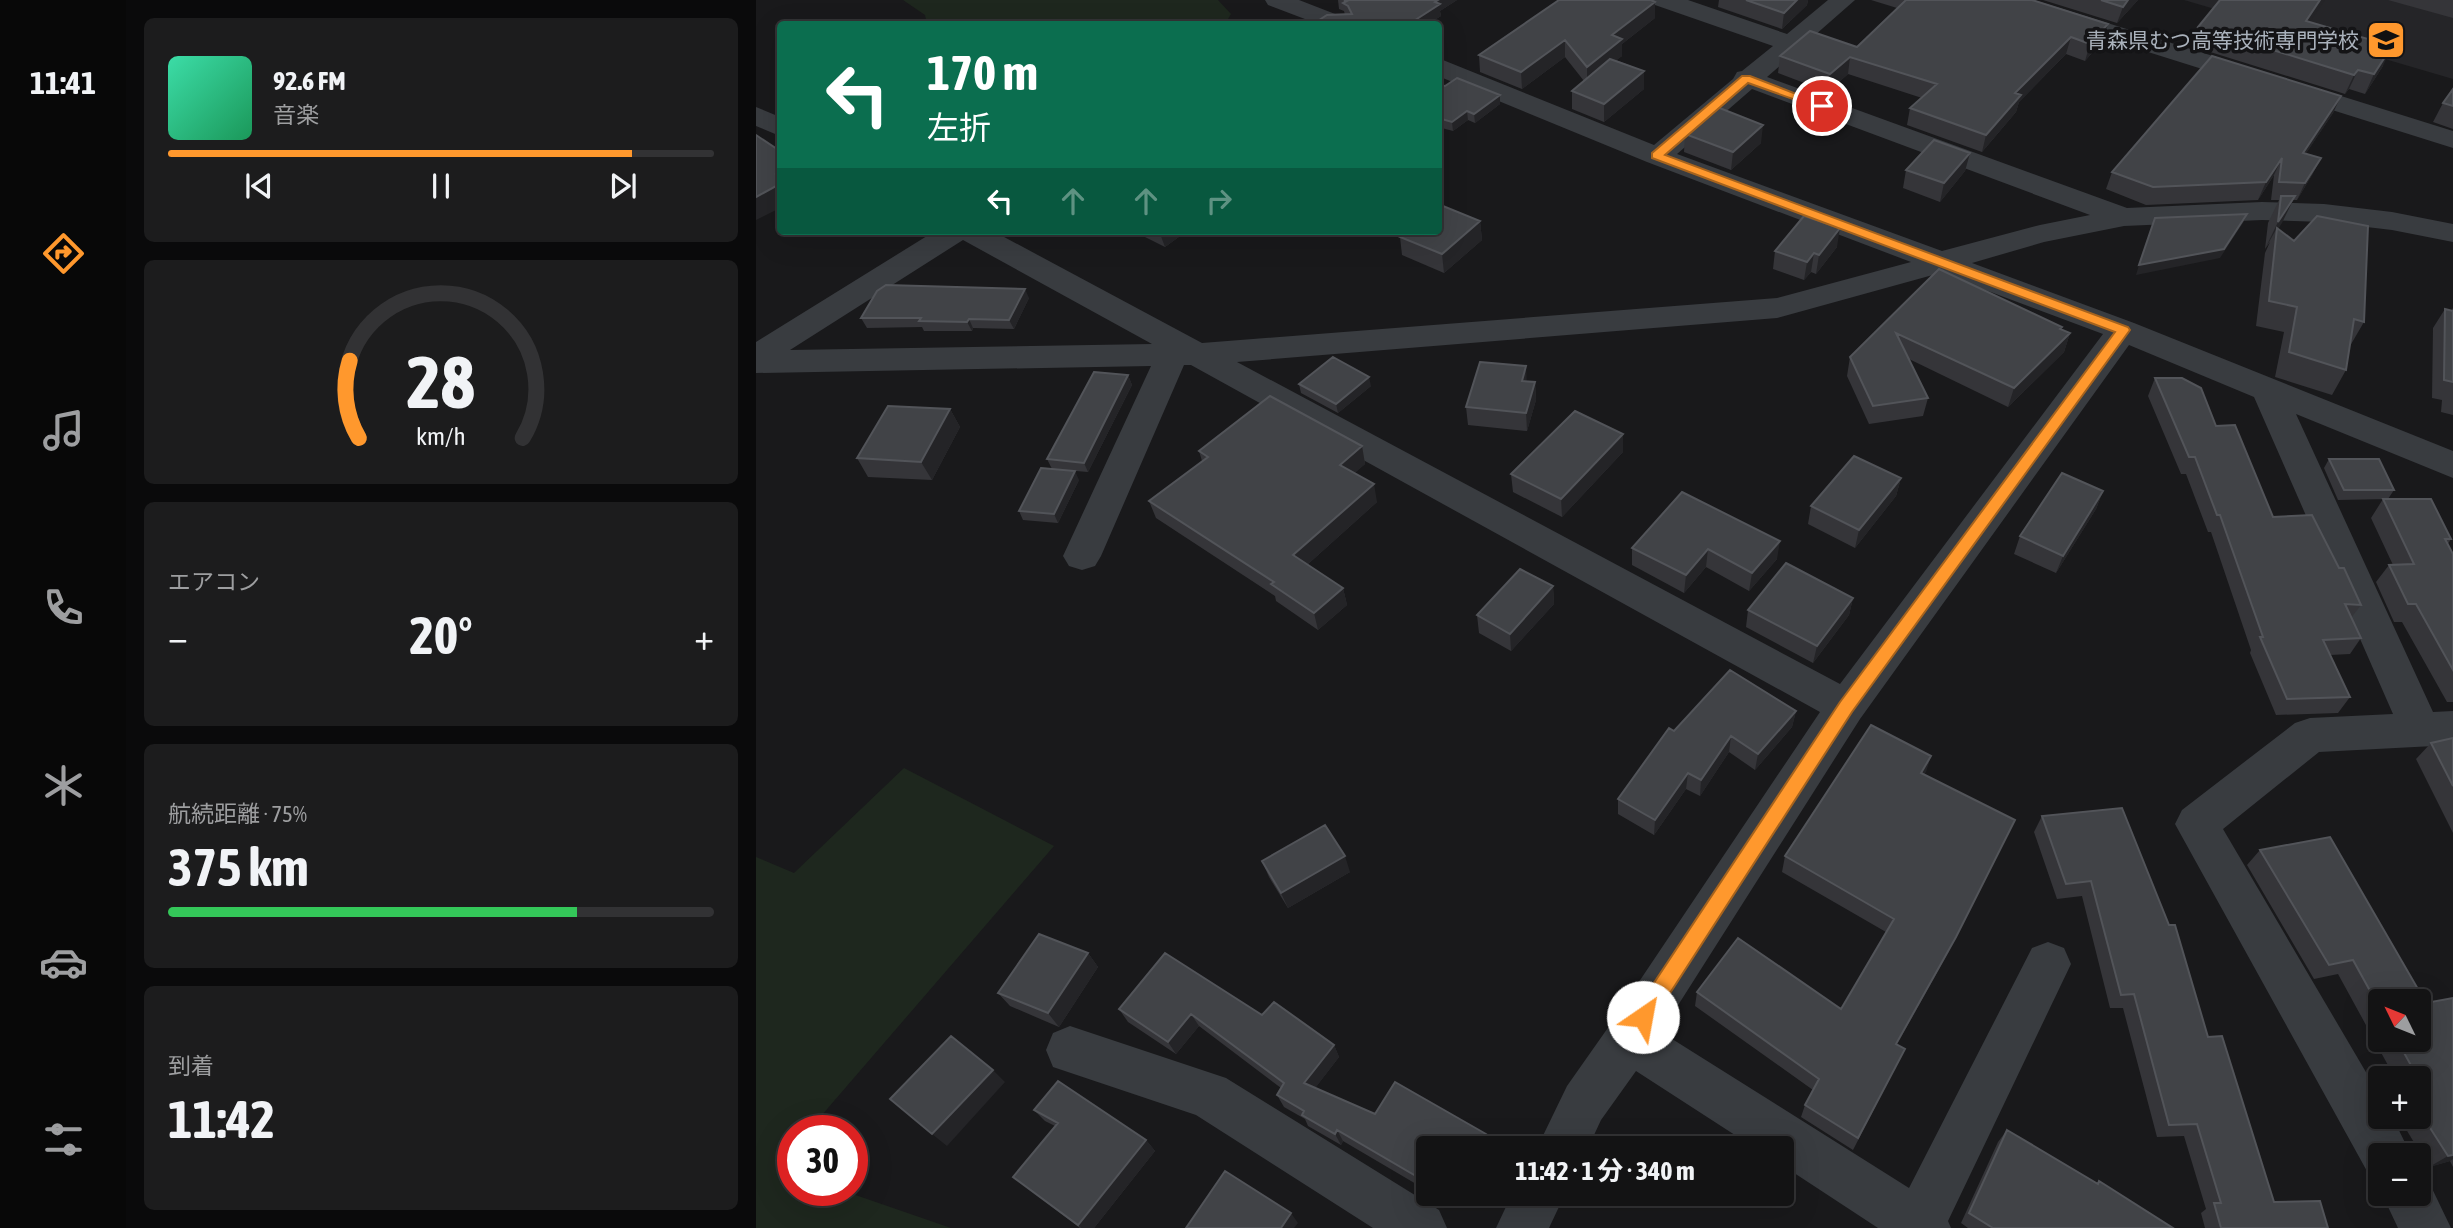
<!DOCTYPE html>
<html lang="ja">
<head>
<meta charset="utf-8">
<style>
	:root { --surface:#131314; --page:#1c1c1d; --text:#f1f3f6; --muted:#9d9ea0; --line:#323234; --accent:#ff982d }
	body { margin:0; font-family:"Asap Condensed","Noto Sans JP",sans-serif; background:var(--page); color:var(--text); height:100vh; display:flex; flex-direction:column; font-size:26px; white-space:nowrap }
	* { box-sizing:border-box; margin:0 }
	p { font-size:23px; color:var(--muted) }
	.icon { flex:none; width:38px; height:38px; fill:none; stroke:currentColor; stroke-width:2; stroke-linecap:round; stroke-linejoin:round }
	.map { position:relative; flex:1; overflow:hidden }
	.side { display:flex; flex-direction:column; gap:18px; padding:18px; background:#0a0a0b; width:630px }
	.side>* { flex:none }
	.guide { position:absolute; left:21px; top:21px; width:665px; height:214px; border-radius:7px; box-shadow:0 7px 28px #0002,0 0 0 2px var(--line); background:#0b6e4f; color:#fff; overflow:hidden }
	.needle { width:46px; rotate:313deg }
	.fabs { position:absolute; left:1612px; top:989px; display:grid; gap:14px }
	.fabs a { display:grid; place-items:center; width:63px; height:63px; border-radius:7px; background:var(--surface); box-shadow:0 7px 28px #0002,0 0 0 2px var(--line); font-size:35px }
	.speed { position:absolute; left:21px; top:1115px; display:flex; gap:14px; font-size:35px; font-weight:700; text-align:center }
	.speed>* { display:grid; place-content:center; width:91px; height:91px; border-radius:50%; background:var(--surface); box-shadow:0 7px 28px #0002,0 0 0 2px var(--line); line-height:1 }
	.speed .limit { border:10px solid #d22; background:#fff; color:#111 }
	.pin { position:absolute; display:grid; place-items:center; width:60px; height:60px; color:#fff; margin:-30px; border:4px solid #fff; border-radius:50%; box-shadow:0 2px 7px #0007 }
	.me { position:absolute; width:77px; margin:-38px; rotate:33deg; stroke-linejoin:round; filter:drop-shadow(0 0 5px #0008) }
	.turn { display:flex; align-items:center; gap:24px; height:147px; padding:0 35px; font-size:32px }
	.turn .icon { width:91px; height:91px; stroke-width:2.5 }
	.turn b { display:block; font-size:49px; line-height:60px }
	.lanes { display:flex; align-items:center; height:66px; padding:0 35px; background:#0003; justify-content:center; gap:35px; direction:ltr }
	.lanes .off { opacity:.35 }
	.big { font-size:52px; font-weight:700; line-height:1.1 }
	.side .widget { flex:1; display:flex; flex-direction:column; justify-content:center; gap:10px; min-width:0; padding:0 24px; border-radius:10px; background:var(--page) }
	.side .dial { align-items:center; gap:0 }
	.dial svg { height:182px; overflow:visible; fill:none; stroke:var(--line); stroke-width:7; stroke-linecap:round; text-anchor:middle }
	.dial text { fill:var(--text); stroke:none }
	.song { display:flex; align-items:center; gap:21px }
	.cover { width:84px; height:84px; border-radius:10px; background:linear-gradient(135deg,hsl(160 70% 55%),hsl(150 70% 35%)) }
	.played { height:7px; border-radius:4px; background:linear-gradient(90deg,var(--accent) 85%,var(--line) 85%) }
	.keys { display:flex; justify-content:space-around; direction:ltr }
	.heat { display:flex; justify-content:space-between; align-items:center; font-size:38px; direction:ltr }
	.charge { height:10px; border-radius:5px; background:linear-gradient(90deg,#34c759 75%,var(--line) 0) }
	.trip { position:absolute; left:660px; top:1136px; width:378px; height:70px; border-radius:7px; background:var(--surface); box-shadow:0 7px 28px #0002,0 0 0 2px var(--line); font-weight:700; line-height:70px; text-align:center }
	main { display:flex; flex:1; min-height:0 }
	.tabs { display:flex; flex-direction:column; width:126px; justify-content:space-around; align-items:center; background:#080808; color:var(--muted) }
	.tabs .icon { width:49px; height:49px }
	.tabs .current { color:var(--accent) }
	.tabs b { font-size:32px; color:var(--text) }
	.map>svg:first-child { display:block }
</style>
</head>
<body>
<main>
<nav class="tabs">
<b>11:41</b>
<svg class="icon current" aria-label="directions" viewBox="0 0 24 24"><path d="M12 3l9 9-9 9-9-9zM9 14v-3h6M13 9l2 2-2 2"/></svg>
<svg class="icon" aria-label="music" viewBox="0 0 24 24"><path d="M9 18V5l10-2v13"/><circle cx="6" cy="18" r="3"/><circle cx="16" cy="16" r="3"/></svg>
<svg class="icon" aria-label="phone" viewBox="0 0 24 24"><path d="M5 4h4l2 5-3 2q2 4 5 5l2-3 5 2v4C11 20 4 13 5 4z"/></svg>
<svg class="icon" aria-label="climate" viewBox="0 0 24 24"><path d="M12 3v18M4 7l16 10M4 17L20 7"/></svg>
<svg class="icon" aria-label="car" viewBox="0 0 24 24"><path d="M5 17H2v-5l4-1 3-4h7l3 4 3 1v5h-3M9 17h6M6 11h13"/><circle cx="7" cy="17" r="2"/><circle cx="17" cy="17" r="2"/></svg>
<svg class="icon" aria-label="filters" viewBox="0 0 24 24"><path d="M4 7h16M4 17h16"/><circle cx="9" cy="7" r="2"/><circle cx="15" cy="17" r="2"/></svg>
</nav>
<section class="side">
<div class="widget">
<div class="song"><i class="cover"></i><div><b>92.6 FM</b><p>音楽</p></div></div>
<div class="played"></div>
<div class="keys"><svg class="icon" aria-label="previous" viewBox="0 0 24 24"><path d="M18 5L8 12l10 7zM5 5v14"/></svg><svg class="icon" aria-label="pause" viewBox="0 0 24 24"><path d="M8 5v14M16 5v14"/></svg><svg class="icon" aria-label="next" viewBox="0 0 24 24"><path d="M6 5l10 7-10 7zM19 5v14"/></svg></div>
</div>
<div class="widget dial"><svg viewBox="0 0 100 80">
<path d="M14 69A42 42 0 1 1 86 69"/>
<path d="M14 69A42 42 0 0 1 10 35" stroke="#ff982d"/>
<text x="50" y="56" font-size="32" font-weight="700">28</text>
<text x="50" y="72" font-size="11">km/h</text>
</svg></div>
<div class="widget"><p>エアコン</p>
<div class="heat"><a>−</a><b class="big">20°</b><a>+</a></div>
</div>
<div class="widget"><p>航続距離 · 75%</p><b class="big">375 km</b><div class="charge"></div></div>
<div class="widget"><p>到着</p><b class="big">11:42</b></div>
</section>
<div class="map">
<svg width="1697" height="1228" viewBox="0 0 1697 1228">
	<rect width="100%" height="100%" fill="#19191b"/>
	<path fill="#252528" d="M1428 0H1697V79Z"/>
	<path fill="#1e271e" d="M147 0H462L475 14 469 24H171L169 15Z
		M148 768 298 846 53 1130H37V1149L21 1167 37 1173V1190H85L195 1228H0V857L38 873Z"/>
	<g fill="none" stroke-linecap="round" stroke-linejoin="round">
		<path fill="#393c40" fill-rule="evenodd" d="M509 0H543L592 19 596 24H562L512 5Z
			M896 0H932L1031 34 1072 0H1099L1011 77 1371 208 1506 202 1568 204 1636 212 1697 224V242L1636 230 1568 222 1506 220 1368 226 1288 242 1216 263 1378 323 1697 451V478L1540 414 1677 712 1697 711V745L1563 752 1467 829 1624 1096V1116H1636L1655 1155H1624V1178L1612 1173 1419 824 1426 810 1539 723 1554 718 1637 714 1498 397 1373 345 1104 719 905 1032 1153 1188 1276 948 1292 942 1308 948 1315 964 1192 1221 1195 1228H1122L1026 1165V1148H999L880 1071 845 1120 832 1148H781L811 1086 856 1022 1064 712 435 365H428L345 556 339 566 326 570 313 566 307 556 395 366 0 373V342L179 231H237L446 343 1021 298 1155 262 891 162 682 76V58L898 145 977 79 981 72 986 71 1017 46 899 5ZM996 89 1334 215 1284 225 1186 251 921 154ZM207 240 396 344 34 350ZM1184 273 1347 334 1084 684 481 362 1021 318Z
			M1240 0H1278L1697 131V148L1243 5Z
			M0 107 24 117V136L0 126Z
			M314 1026 470 1078 683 1210 691 1228H617L440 1115 297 1067 290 1050 297 1033Z
			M1662 1173 1670 1176 1695 1228H1642L1626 1194H1662Z
			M756 1194H809L793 1228H740Z"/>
	</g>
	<path fill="#353539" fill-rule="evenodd" d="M582 0H701L684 11 685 16 672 24H557L589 15 588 11 583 9Z
		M963 0H1052L1051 5 1026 29 962 7Z
		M1115 0H1276L1347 40 1329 61 1310 54 1263 102 1260 112 1226 152 1151 125 1154 108 1166 98 1092 74 1072 92 1022 73 1024 56 1101 47 1141 8Z
		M1287 0H1382L1361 23Z
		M1632 0H1697V18Z
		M899 18 866 44V56L860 60 888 71V89L848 122 816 109V91L828 81 809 57 766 89 724 72 723 55Z
		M1554 22 1627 66 1609 94 1593 89 1589 94 1435 46 1442 27Z
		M682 85 744 104 719 123 712 120 697 131 682 127Z
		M1697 89V129L1677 122 1687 103Z
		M1585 96 1577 113 1550 153 1565 158 1556 175 1541 200H1537L1522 229 1608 322 1594 346 1590 370 1576 395 1519 377 1528 332 1500 326 1509 253 1514 242 1509 249 1512 223 1523 200H1515L1518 175 1502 200 1390 205 1350 189 1356 172Z
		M929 134 1005 143 975 170 928 152Z
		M1214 153 1209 171 1184 202 1147 188 1150 170Z
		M724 221 726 240 688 273 646 255 644 237Z
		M377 231H431L409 247Z
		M1081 247 1060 274 1055 272 1048 280 1017 269 1019 251Z
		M1183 269 1306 327 1305 329 1314 333 1308 352 1252 407 1153 359 1172 398 1167 416 1113 424 1091 376 1094 357Z
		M273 298 258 329 217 328 216 331H168L166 327 111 328 105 318Z
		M1697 308V415L1685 412 1686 400 1676 398 1677 328 1689 309 1695 311Z
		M372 375 376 385 332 472 296 469 291 459Z
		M1399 378 1460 426 1517 517 1583 568 1605 605 1595 618 1605 638 1594 654 1574 655 1594 697 1582 713 1520 715 1494 653 1495 650 1455 532H1452L1430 474H1425L1392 396Z
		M771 381 779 382 780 400 771 431 712 425 710 407Z
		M543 384 615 386 582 413 545 393Z
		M194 409 204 427 176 480 112 477 101 458Z
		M606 446 609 464 598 473 621 502 551 565 587 588 591 605 562 630 520 601 519 596 400 518 393 501 446 461 443 451Z
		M867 452 806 517 757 492 755 474Z
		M1573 459 1638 490 1632 499 1582 500 1568 468Z
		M1145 478 1140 496 1099 548 1052 524 1055 506Z
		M323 480 302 523 267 520 263 511Z
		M1347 491 1340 509 1300 573 1258 554 1264 536Z
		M926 492 1021 559 993 591 950 567 928 593 876 565V548Z
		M1627 499 1695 539 1692 544 1697 554V702H1691L1646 622H1638L1620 582 1633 565H1637L1615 518Z
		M797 586 798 604 755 651 723 633 721 615Z
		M1097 598 1093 615 1057 663 990 627 992 610Z
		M1040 711 1036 727 999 770 973 752 944 796 930 789 898 835 862 814V799L918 731Z
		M1697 738V833L1660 759 1675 743Z
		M1175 756 1168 775 1193 951 1141 1044 1149 1049 1097 1150 1045 1117 1049 1105 1057 1090 939 1006 941 992 1085 1009 1130 932 1026 872 1029 856Z
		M1286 816 1452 1037 1518 1202 1572 1228H1449L1445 1213 1450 1209 1428 1136 1401 1137 1367 1008H1354L1326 896 1301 899 1278 832Z
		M1504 850 1670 1003 1697 998V1167L1694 1161 1673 1167 1642 1116H1662V1078H1639L1582 974 1558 979 1491 865ZM1624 1001 1662 1040H1624Z
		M506 861 594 872 532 908 513 877Z
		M332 953 342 967 303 1027 254 1006 242 993Z
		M363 1009 506 1015 578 1045 583 1057 559 1088 619 1114 733 1145 731 1148H672V1191L587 1141 585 1145 552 1126 549 1119 528 1107 521 1095 525 1088 443 1026 420 1054 372 1022Z
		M278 1110 390 1140 399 1151 338 1228H324L257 1177 299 1126 289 1121Z
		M1251 1130 1341 1183 1343 1181 1417 1228H1212L1205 1223 1242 1142Z
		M677 1194H705L698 1206Z"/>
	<path fill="#242427" d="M682 0H701L684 11 685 16 672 24H653Z
		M1041 0H1052L1051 5 1026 29 1028 13Z
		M1372 0H1382L1361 23 1367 7Z
		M1564 0H1569L1542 40 1550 21Z
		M899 2V18L866 44V56L831 84V67L856 35Z
		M1352 24 1347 40 1329 61 1334 44Z
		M1315 37 1310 54 1263 102 1260 112 1226 152 1230 135 1259 93Z
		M809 40V57L766 89 765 72Z
		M1636 46 1627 66 1609 94 1618 74Z
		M1094 57 1092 74 1072 92 1074 74Z
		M1602 70 1593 89 1589 94 1598 75Z
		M888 71V89L848 122V104Z
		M744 95V104L719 123 718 114Z
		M1585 96 1577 113 1539 170 1547 153Z
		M711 111 712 120 697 131 696 122Z
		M1007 125 1005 143 975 170 977 152Z
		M1214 153 1209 171 1184 202 1188 183Z
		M1526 158 1518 175 1502 200 1510 182Z
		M1565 158 1556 175 1541 200 1549 183Z
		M24 184V208L0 220V197Z
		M1539 196 1526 223 1520 232 1521 228 1509 249 1522 222Z
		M1491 214 1487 223 1464 258 1380 275 1383 265Z
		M724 221 726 240 688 273 686 254Z
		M1084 228 1081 247 1060 274 1063 255Z
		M403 231H431L409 247Z
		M1058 253 1055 272 1048 280 1051 262Z
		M269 289 273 298 258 329 253 320Z
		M213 319 217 328 216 331 211 322Z
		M1314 333 1308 352 1252 407 1258 388Z
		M770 366 771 385 766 381Z
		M372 375 376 385 332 472 328 463Z
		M613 377 615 386 582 413 580 404Z
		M779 382 780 400 771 431 770 413Z
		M194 409 204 427 176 480 165 462Z
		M867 434V452L806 517 805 499Z
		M606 446 609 464 588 483 584 465Z
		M319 471 323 480 302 523 298 514Z
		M1145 478 1140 496 1099 548 1103 530Z
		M618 484 621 502 542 573 537 555Z
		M1347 491 1340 509 1300 573 1307 556Z
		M1024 541 1021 559 993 591 996 573Z
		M952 549 950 567 928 593 930 575Z
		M797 586 798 604 755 651 754 634Z
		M587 588 591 605 562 630 558 613Z
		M1097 598 1093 615 1057 663 1061 646Z
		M1040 711 1036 727 999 770 1002 754Z
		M975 736 973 752 944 796 945 780Z
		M1175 756 1170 772 1159 789 1165 773Z
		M932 773 930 789 898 835 899 820Z
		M1251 836 1193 951 1134 1057 1140 1044Z
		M589 856 594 872 532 908 525 893Z
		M332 953 342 967 303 1027 292 1013Z
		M435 1014 443 1026 420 1054 412 1042Z
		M578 1045 583 1057 554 1095 548 1083Z
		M237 1070 249 1082 191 1146 176 1134Z
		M581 1130 587 1141 585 1145 579 1134Z
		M730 1134 733 1145 731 1148H722Z
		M390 1140 399 1151 338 1228H325L322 1225Z
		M1697 1155V1159L1694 1161 1673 1167 1692 1156Z
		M696 1194H705L698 1206 695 1196Z
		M535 1213 542 1223 538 1228H525Z"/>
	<path fill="#414347" stroke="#525459" stroke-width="2" d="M588 0H682L679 2 684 4 653 24H557L571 15 596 14 592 6 587 3 591 1Z
		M803 0H895L899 2 856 35 866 39 831 67 809 40 765 72 723 55Z
		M990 0H1041L1028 13Z
		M1150 0H1276L1352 24 1334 44 1315 37 1259 93 1265 95 1230 135 1154 108 1181 84 1094 57 1074 74 1024 56 1054 31 1101 47Z
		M1345 0H1372L1367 7Z
		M1464 0H1564L1550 21 1636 46 1618 74 1602 70 1598 75 1442 27Z
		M1456 56 1585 96 1547 153 1565 158 1549 183 1523 182 1526 158 1510 182 1397 187 1356 172Z
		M854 59 888 71 848 104 816 91Z
		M701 78 744 95 718 114 711 111 696 122 682 118V85L689 86Z
		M1697 89V106L1687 103Z
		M961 107 1007 125 977 152 929 134Z
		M0 135 24 151V171L20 174 24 177V184L0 197Z
		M1178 140 1214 153 1188 183 1150 170Z
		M1525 196H1539L1522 222Z
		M682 204 724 221 686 254 644 237 651 231H682Z
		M1491 214 1468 249 1383 265 1399 218Z
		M1048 216 1084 228 1063 255 1058 253 1051 262 1019 251Z
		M1561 216 1612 226 1608 322 1598 319 1590 370 1533 352 1541 307 1513 301 1521 228 1538 241Z
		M1183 269 1306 327 1304 329 1314 333 1258 388 1140 333 1172 398 1117 406 1094 357Z
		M130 285 269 289 253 320 213 319 211 322 163 321 165 318H105L121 291Z
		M1689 309 1697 311V382L1688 380Z
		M577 357 613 377 580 404 543 384Z
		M724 362 770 366 766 381 779 382 770 413 710 407Z
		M338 372 372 375 328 463 291 459Z
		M1399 378H1426L1445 388 1460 426 1479 425 1517 517 1556 515 1583 568H1588L1605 605 1589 604 1605 638 1567 640 1594 697 1531 699 1504 637H1507L1464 515H1461L1439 457H1433Z
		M514 396 606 446 584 465 618 484 537 555 587 588 558 613 515 584 518 582 393 501 452 457 443 451Z
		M132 406 194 409 165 462 101 458Z
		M819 411 867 434 805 499 755 474Z
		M1098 456 1145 478 1103 530 1055 506Z
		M1573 459H1623L1638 490H1588Z
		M285 468 319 471 298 514 263 511Z
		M1306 473 1347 491 1307 556 1264 536Z
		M926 492 1024 541 996 573 952 549 930 575 876 548Z
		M1627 499H1675L1695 539H1689L1697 554V670L1660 604H1652L1633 565 1658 564Z
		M1030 563 1097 598 1061 646 992 610Z
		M764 569 797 586 754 634 721 615Z
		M974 670 1040 711 1002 754 975 736 945 780 932 773 899 820 862 799 913 728 918 731Z
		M1115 725 1175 756 1165 773 1259 820 1200 937 1140 1044 1149 1049 1102 1138 1049 1105 1063 1079 941 992 982 938 1085 1009 1138 919 1029 856Z
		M1697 738V786L1675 743Z
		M1366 808 1413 925H1419L1452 1037 1466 1036 1518 1202 1564 1201 1572 1228H1465L1458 1203H1465L1441 1124 1413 1125 1378 994 1365 995 1335 881 1310 884 1286 816Z
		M569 825 589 856 525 893 506 861Z
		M1574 837 1670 1003 1697 998V1155L1692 1156 1662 1109V1101L1673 1098 1641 1040H1662V1001H1624V1009L1597 960 1573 965 1504 850Z
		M283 934 332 953 292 1013 242 993Z
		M409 953 506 1015 518 1002 578 1045 548 1083 619 1114 639 1082 730 1134 722 1148H672V1183L581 1130 579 1134 546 1115 548 1111 521 1095 528 1083 435 1014 412 1042 363 1009Z
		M195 1036 237 1070 176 1134 134 1099Z
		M302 1081 390 1140 322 1225 257 1177 302 1123 278 1110Z
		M1251 1130 1342 1184 1343 1181 1417 1228H1237L1213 1213Z
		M469 1171 535 1213 525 1228H430Z"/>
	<path fill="#ff982d" stroke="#a6631d" stroke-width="2" d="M986 76H994L1071 106 1062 108 992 83 909 155 1372 327 1374 330 1096 712 894 1024 887 1026 880 1024 878 1017 880 1010 1084 702 1359 332 896 158V153Z"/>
	<defs>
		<g id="university-square" transform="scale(2.0125)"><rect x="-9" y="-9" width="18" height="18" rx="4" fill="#ff982d" stroke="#141416"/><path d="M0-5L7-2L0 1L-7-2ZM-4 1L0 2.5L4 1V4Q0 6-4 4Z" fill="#111"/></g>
	</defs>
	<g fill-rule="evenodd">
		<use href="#university-square" x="1630" y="40"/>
	</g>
	<g text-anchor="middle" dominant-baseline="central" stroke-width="7" stroke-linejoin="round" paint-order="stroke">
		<g font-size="21" fill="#aab2bc" stroke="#141416" text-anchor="end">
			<text x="1603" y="40">青森県むつ高等技術専門学校</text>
		</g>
	</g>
</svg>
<div class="fabs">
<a><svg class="needle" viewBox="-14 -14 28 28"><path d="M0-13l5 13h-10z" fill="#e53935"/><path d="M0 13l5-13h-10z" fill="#9d9ea0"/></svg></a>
<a>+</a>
<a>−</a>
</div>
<div class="speed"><div class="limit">30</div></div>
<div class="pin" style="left:1066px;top:106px;background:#d93025"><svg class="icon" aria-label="arrive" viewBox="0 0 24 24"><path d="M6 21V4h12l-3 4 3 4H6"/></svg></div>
<svg class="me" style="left:887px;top:1017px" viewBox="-20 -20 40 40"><circle r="19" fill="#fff"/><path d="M0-13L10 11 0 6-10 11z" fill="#ff982d"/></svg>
<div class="trip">11:42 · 1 分 · 340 m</div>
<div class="guide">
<div class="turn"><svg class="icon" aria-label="left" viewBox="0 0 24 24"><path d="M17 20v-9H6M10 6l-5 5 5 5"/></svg><div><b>170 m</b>左折</div></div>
<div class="lanes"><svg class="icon" aria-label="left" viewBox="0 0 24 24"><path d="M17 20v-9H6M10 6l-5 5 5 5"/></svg><svg class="icon off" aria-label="ahead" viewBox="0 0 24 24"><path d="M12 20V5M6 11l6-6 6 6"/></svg><svg class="icon off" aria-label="ahead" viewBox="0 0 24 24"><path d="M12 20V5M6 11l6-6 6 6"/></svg><svg class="icon off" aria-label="right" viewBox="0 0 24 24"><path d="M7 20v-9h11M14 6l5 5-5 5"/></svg></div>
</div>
</div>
</main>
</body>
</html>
